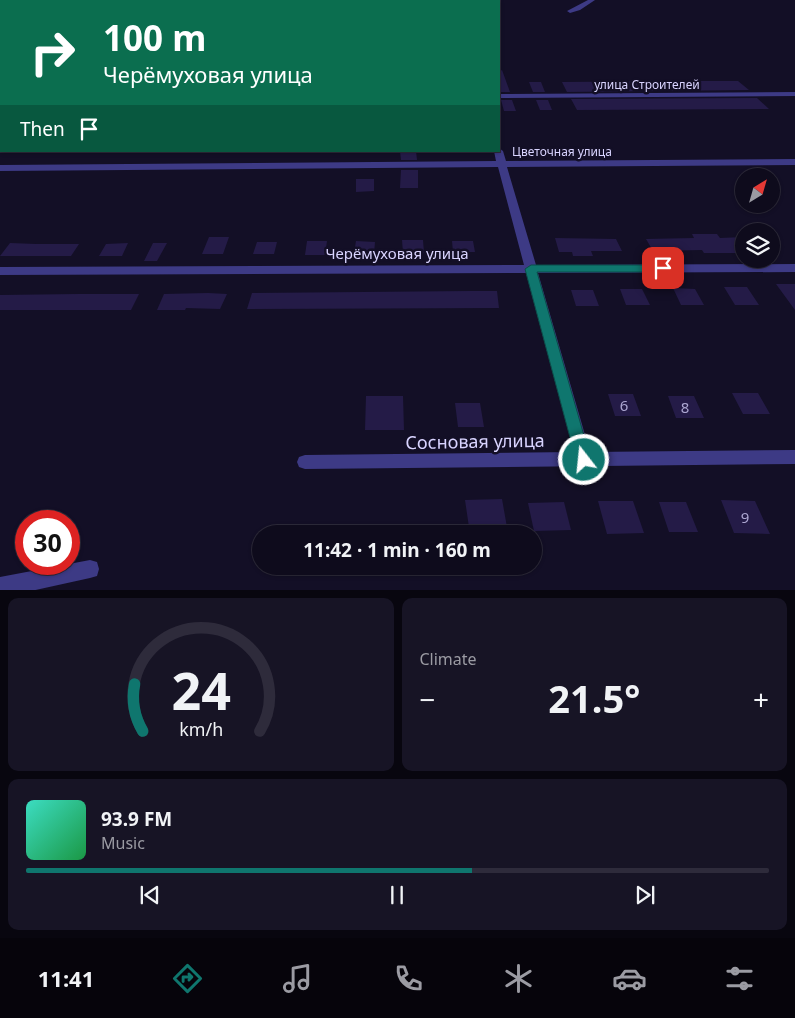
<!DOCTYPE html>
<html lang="en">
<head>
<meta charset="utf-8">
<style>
	:root { --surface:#0e0b1c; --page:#171425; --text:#f1f3f6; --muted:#9b9ba3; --line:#2e2b3b; --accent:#0f766e }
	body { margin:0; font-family:"Noto Sans",sans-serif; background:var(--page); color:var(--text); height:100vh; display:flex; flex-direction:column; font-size:19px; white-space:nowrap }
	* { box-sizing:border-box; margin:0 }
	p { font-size:16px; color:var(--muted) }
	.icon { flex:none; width:28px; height:28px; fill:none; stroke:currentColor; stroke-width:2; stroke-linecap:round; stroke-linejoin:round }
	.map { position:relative; height:590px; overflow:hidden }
	.panel { display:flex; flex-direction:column; gap:8px; padding:8px; background:#08060f; flex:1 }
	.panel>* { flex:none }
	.banner { position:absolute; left:0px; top:0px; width:500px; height:152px; box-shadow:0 1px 4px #0004,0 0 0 1px var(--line); background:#0b6e4f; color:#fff; overflow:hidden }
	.needle { width:32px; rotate:37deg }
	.fabs { position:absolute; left:735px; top:168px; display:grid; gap:10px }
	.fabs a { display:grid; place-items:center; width:45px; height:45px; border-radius:50%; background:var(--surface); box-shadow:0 1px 4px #0004,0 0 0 1px var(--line); font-size:25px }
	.speed { position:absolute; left:15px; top:510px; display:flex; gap:10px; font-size:25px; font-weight:700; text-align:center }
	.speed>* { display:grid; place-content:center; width:65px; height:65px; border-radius:50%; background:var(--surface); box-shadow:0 1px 4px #0004,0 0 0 1px var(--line); line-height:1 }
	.speed .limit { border:8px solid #d22; background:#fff; color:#111 }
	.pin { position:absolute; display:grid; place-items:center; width:42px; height:42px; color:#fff; margin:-21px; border-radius:10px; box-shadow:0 2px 8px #0006 }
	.me { position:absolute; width:55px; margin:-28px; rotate:344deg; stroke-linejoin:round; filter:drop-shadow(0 0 4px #0008) }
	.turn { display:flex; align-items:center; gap:18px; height:105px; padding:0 20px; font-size:22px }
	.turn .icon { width:65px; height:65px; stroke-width:2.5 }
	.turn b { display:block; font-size:35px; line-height:42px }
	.then { display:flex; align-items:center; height:48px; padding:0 20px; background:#0003; gap:10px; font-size:19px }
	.big { font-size:38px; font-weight:700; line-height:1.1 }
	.panel .card { flex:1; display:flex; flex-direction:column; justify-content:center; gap:8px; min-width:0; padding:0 18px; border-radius:10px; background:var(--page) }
	.panel .dial { align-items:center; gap:0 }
	.dial svg { height:130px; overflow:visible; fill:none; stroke:var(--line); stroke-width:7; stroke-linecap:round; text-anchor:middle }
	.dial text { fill:var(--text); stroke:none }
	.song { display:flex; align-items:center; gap:15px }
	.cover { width:60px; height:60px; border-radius:8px; background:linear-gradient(135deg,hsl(170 70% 55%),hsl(140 70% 35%)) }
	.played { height:5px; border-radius:2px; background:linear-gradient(90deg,var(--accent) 60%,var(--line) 60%) }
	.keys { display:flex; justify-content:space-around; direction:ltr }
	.heat { display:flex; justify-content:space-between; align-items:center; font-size:28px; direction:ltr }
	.panel .tiles { flex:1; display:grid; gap:8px; grid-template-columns:1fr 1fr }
	.card:last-child { grid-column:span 2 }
	.trip { position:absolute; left:252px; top:525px; width:290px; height:50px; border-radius:25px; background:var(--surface); box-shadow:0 1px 4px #0004,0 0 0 1px var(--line); font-weight:700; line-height:50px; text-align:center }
	.tab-bar { display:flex; height:80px; justify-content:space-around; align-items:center; background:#06040b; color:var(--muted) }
	.tab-bar .icon { width:35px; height:35px }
	.tab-bar .current { color:var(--accent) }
	.tab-bar b { font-size:22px; color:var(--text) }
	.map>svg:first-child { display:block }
</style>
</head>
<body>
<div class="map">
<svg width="795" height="591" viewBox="0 0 795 591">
	<rect width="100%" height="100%" fill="#130f26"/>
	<path fill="#241b47" d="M502 70 510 92H499V72Z
		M690 81H738L749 90 567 92 562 82Z
		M529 82H541L545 92H533Z
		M757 98 769 109 577 110 571 99Z
		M501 100H512L516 111H504Z
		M536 100H548L552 110H540Z
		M400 151H416L417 160H401Z
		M401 170H418V188H400Z
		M356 179H374V191L356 192Z
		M692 234H717L720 238 744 237V253H704L702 250 653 251 646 239 694 238Z
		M209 237H229L223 254H202Z
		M555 238 616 239 622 251H591L593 256H573L572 252H559Z
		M402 240H423L424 253H403Z
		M307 241H327L325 255H305Z
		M356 241 375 242 374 254 354 253Z
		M452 241H473L475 252H453Z
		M257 242H277L274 254H253Z
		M10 243 36 244H79L71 256H0Z
		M128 243 122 256H99L106 244Z
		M153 243H167L157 261H144Z
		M776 284H795V310Z
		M724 287H747L759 305H735Z
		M673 288 695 289 704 305H681Z
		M620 289H642L650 305H626Z
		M571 290H593L599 306H576Z
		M470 291H497L499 308 247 309 252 293Z
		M208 293 227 294 220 309 186 308 185 310H157L164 294Z
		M78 294H139L131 310H0V295Z
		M732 393H758L770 414H743Z
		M608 394H633L641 416H615Z
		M366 396H403L404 430H365Z
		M668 396H694L704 418H676Z
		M455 403H480L484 427H458Z
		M502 499 508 533 470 534 465 500Z
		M721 500 755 501 770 534 734 533Z
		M598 501H633L644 533 607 534Z
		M564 502 571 530 534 531 528 503Z
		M659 502H686L698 532H669Z"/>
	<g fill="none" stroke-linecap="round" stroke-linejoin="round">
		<path fill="#3d3a85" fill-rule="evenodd" d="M588 0H595L580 10 570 13 567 11Z
			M795 92V96L499 98V94Z
			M0 97H1V101H0Z
			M499 148 503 151 506 161 795 159V165L507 167 536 265 795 264V272L538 273 590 452 795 450V464L305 469 299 467 297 462 299 457 305 455 574 452 526 273 0 275V267L524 265 498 167 0 171V165L496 161 494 151H499Z
			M90 560 97 562 99 569 97 576 90 578 31 591H0V577Z"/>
	</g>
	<path fill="#0f766e" stroke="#0a4d48" d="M531 265H663L668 268 663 272H537L591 460 589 464 584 466 578 464 576 460 525 269Z"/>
	<g text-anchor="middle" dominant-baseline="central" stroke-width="5" stroke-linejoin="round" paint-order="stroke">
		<g font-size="12" fill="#d9d4ff" stroke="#130f26">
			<text x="647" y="84">улица Строителей</text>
			<text x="562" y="151">Цветочная улица</text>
		</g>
		<g font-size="15" fill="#d9d4ff" stroke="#130f26">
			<text x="397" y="253">Черёмуховая улица</text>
		</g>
		<g font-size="15" fill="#aca6d1">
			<text x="624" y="405">6</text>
			<text x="685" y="407">8</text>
			<text x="745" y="517">9</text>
		</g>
		<g font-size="18" fill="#d9d4ff" stroke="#130f26">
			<text transform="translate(475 441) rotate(-1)">Сосновая улица</text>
		</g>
	</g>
</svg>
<div class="fabs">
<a><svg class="needle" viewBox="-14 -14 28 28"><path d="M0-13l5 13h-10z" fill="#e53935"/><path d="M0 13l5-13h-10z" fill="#9b9ba3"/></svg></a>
<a><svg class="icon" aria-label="layers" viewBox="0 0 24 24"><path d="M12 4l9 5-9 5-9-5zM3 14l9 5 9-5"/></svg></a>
</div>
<div class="speed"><div class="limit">30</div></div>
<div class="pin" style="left:663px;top:268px;background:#d93025"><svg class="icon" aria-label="arrive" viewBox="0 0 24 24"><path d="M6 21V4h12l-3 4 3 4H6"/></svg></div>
<svg class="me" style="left:584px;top:460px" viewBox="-20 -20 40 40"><circle r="17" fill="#0f766e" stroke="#fff" stroke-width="3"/><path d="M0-11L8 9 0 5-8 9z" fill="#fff"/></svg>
<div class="trip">11:42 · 1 min · 160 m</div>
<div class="banner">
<div class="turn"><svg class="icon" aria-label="right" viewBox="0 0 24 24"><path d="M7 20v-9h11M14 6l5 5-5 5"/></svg><div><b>100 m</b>Черёмуховая улица</div></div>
<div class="then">Then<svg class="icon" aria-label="arrive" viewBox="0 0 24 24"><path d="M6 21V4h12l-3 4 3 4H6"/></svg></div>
</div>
</div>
<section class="panel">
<div class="tiles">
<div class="card dial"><svg viewBox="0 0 100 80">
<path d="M14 69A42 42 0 1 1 86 69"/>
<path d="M14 69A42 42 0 0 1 9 40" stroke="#0f766e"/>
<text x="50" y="56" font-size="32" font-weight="700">24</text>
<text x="50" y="72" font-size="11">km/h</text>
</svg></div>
<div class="card"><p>Climate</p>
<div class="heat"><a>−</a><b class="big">21.5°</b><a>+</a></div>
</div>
<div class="card">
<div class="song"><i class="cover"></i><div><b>93.9 FM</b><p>Music</p></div></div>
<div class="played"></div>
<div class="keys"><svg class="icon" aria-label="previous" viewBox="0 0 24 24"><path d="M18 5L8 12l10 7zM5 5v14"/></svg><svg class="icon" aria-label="pause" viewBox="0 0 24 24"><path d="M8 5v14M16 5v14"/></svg><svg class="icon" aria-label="next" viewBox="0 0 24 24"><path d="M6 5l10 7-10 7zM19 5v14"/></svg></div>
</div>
</div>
</section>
<nav class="tab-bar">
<b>11:41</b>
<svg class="icon current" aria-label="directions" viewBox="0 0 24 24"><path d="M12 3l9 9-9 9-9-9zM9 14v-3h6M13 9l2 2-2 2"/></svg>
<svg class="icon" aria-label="music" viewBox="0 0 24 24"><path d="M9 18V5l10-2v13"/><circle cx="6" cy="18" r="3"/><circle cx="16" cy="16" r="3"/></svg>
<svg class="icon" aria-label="phone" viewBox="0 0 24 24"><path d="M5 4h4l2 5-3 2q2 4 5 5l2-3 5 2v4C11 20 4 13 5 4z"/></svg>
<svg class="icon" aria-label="climate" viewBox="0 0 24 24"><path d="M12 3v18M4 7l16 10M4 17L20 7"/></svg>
<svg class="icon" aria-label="car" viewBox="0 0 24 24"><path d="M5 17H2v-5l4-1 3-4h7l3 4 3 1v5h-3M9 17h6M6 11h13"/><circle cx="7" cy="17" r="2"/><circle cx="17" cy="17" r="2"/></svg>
<svg class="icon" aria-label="filters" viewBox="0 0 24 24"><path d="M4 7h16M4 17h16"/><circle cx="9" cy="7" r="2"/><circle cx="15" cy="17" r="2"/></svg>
</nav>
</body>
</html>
